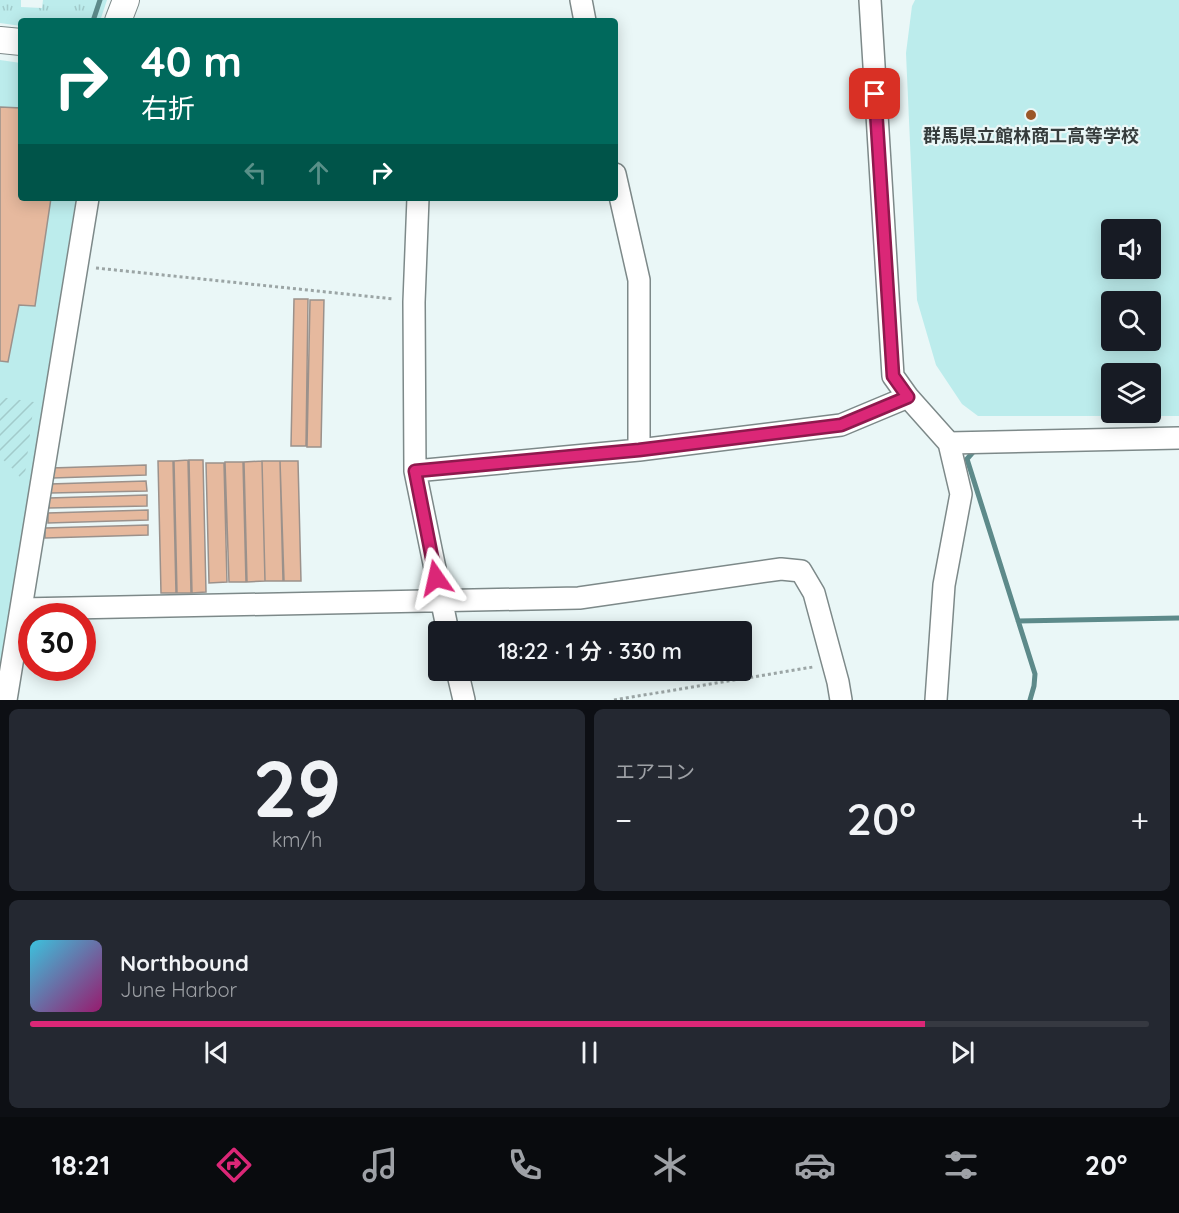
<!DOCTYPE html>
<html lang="ja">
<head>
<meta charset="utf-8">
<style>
	:root { --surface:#171b24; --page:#242831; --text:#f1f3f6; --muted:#9ea1a6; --line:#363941; --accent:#db2777 }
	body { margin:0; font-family:Quicksand,"Noto Sans JP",sans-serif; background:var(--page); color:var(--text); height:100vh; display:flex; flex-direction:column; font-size:22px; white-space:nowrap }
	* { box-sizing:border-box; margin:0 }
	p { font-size:20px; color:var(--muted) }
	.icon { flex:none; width:33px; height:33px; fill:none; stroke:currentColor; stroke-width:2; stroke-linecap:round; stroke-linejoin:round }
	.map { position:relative; height:700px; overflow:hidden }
	.side { display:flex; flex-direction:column; gap:9px; padding:9px; background:#0d0f14; flex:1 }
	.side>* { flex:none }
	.guide { position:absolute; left:18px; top:18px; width:600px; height:183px; border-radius:6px; box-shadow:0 3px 15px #0003; background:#00695c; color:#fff; overflow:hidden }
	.fabs { position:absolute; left:1101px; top:219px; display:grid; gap:12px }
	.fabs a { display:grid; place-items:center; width:60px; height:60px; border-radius:6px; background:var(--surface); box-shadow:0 3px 15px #0003; font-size:30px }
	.speed { position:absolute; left:18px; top:603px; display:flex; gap:12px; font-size:30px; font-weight:700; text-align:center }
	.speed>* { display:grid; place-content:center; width:78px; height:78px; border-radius:50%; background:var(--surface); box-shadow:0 3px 15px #0003; line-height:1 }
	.speed .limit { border:9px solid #d22; background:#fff; color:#111 }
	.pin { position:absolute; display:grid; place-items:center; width:51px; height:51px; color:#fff; margin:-26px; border-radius:12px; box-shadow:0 3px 9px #0006 }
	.me { position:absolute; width:66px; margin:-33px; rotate:349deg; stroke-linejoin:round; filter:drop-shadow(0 0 4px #0008) }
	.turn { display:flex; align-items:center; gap:21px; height:126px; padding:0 24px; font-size:27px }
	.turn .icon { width:78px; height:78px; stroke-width:2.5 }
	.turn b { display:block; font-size:42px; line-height:51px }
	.lanes { display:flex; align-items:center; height:57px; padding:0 24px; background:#0003; justify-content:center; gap:30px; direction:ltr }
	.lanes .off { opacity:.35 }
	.big { font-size:45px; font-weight:600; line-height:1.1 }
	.side .widget { flex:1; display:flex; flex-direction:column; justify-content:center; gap:9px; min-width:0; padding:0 21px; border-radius:9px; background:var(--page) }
	.side .dial { align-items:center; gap:0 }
	.dial b { font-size:78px; line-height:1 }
	.song { display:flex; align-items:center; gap:18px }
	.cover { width:72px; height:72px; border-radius:9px; background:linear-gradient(135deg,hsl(190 70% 55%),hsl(320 70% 35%)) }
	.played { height:6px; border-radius:3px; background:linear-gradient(90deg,var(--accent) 80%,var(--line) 80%) }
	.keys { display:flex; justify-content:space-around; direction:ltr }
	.heat { display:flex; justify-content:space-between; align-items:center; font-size:33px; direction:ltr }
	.side .tiles { flex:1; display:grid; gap:9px; grid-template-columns:1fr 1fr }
	.widget:last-child { grid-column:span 2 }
	.trip { position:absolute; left:428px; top:621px; width:324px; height:60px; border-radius:6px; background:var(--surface); box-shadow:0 3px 15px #0003; font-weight:600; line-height:60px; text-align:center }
	.tabs { display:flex; height:96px; justify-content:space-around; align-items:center; background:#090b0e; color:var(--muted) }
	.tabs .icon { width:42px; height:42px }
	.tabs .on { color:var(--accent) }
	.tabs b { font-size:27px; color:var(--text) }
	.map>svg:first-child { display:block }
</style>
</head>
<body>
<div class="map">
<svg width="1179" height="700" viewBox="0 0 1179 700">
	<defs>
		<pattern id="grass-tufts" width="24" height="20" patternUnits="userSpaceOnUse" patternTransform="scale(1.5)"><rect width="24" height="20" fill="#bcecec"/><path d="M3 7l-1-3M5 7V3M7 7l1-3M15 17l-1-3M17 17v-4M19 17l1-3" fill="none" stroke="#a2cbcb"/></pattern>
		<pattern id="garden-furrows" width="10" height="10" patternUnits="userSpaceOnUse" patternTransform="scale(1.5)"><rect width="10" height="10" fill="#bcecec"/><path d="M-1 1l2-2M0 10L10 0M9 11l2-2" fill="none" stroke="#a2cbcb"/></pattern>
	</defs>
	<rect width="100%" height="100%" fill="#eaf7f7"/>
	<path fill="url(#grass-tufts)" d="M0 0H21V7L42 8 43 0H107L100 21H21V26L0 23Z"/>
	<path fill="#bcecec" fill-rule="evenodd" d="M915 0H1179V416H978L962 404 936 365 917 300 906 53 912 6ZM1112 230H1150V268H1112ZM1112 302H1150V340H1112ZM1112 374H1150V412H1112Z
		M0 60 21 63V198H76L0 668Z"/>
	<path fill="url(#garden-furrows)" d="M0 397 34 402 24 482 14 470 0 457Z"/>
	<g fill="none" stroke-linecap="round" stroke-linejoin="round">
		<path stroke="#5d8a8a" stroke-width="5" d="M93 21 100 0
			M976 451H974L967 459 1035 674 1034 686 1030 700
			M1018 621 1179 618"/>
	</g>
	<path fill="#e6b99e" stroke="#9b918b" stroke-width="1.5" d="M0 107 21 108V198H51L35 306 19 305 8 362 0 361Z
		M294 299H308L306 446H291Z
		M310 300H324L321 447H307Z
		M188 460 191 593H177L174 461Z
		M189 460H203L206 592 192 593Z
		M158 461H173L176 593H161Z
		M262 461 265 581 247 582 244 462Z
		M262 461H280L283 581H265Z
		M280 461H298L301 581H284Z
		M225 462H243L246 582H229Z
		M206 463H224L227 582 209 583Z
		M146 465V475L52 478 51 468Z
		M146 481 147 491 51 493 50 484Z
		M147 495V506L49 508V498Z
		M148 510V520L48 523V513Z
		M148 525V535L45 538V528Z"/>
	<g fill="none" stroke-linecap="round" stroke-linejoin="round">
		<g stroke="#7d8989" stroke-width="24">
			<path id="minor" d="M581 0 585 21
				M870 0 893 376 908 397 949 443 961 494 944 585 936 700
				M615 174 639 280V450
				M418 198 414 302 415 471 448 632
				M949 443 1179 438
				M415 471 639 450 841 425 908 397
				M21 609 579 598 781 569 801 571 814 593 838 682 841 700
				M457 670 464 700
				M6 700 88 198"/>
		</g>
		<g stroke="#7d8989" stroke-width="28">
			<path id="tertiary" d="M118 21 126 0
				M0 40 21 42"/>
		</g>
		<path stroke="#9ba5a5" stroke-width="3" stroke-dasharray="3 3" stroke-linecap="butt" d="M96 268 394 299
			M614 700 813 667"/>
		<use href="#minor" stroke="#fff" stroke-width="21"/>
		<use href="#tertiary" stroke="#fff" stroke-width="26"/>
	</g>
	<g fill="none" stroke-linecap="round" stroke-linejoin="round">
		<g stroke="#8e194d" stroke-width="15">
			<path id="route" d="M436 578 415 471 639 450 841 425 908 397 893 376 875 94"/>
		</g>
		<use href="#route" stroke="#db2777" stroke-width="10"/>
	</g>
	<circle fill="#9b5728" stroke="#eaf7f7" stroke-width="2" cx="1031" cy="115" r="6"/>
	<g text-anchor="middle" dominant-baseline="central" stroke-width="4.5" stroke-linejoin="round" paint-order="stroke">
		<g font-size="18" font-weight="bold" fill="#363c3c" stroke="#eaf7f7">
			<text x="1031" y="135">群馬県立館林商工高等学校</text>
		</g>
	</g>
</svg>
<div class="fabs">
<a><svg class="icon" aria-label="sound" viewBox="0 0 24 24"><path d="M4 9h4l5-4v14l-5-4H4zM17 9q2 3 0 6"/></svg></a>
<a><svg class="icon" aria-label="search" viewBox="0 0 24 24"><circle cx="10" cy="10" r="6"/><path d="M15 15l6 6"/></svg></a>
<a><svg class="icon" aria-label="layers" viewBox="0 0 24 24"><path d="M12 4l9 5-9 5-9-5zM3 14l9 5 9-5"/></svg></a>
</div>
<div class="speed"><div class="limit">30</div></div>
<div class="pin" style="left:875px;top:94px;background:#d93025"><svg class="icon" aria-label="arrive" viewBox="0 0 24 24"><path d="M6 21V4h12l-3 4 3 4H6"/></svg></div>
<svg class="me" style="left:436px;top:578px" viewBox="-20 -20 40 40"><path d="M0-17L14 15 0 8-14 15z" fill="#db2777" stroke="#fff" stroke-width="4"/></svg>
<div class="trip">18:22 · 1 分 · 330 m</div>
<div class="guide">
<div class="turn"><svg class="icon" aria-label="right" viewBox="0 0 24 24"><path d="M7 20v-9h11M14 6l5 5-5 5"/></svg><div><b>40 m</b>右折</div></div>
<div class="lanes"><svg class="icon off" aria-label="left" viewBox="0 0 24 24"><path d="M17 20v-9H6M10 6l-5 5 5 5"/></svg><svg class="icon off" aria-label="ahead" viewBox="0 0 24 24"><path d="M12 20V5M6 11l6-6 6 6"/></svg><svg class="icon" aria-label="right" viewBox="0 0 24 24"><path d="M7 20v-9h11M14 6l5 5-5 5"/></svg></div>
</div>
</div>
<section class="side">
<div class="tiles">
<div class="widget dial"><b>29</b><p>km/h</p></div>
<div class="widget"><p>エアコン</p>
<div class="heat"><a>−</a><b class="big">20°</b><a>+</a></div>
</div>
<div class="widget">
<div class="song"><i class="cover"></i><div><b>Northbound</b><p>June Harbor</p></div></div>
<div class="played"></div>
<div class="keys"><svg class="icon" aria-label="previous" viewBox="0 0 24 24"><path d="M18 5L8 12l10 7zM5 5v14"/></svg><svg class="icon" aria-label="pause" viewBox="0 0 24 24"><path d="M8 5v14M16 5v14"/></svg><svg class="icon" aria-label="next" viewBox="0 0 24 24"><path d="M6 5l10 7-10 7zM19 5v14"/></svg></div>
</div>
</div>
</section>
<nav class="tabs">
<b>18:21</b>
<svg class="icon on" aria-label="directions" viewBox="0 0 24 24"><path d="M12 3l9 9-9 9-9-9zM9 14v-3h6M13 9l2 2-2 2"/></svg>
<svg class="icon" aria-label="music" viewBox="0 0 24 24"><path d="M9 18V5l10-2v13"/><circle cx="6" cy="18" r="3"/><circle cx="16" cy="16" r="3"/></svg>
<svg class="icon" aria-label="phone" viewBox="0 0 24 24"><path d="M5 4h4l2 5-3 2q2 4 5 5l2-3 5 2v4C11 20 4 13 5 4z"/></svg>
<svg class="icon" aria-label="climate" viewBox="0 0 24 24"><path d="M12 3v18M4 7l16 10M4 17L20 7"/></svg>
<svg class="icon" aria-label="car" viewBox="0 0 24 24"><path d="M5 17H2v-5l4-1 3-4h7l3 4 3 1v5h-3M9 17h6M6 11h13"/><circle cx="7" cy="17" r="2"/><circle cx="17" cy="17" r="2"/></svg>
<svg class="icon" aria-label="filters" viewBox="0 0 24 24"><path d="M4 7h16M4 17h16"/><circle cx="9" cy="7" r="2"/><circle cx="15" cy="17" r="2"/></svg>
<b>20°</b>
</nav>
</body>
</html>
